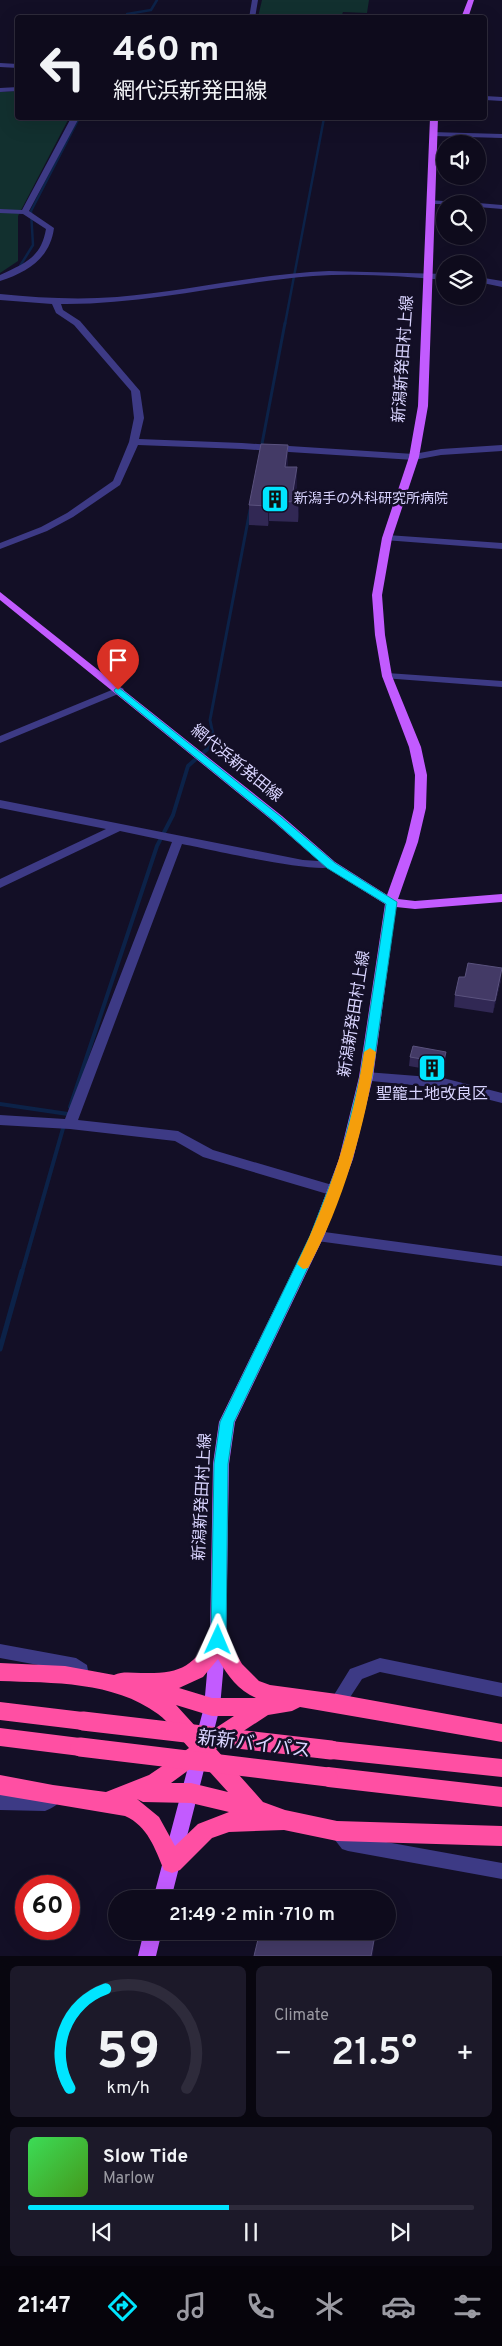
<!DOCTYPE html>
<html lang="en">
<head>
<meta charset="utf-8">
<style>
	:root { --surface:#0e0b1c; --page:#1c1929; --text:#f1f3f6; --muted:#9b9ba3; --line:#2e2b3b; --accent:#00e5ff }
	body { margin:0; font-family:Overpass,"Noto Sans JP",sans-serif; background:var(--page); color:var(--text); height:100vh; display:flex; flex-direction:column; font-size:19px; white-space:nowrap }
	* { box-sizing:border-box; margin:0 }
	p { font-size:16px; color:var(--muted) }
	.icon { flex:none; width:28px; height:28px; fill:none; stroke:currentColor; stroke-width:2; stroke-linecap:round; stroke-linejoin:round }
	.map { position:relative; height:1956px; overflow:hidden }
	.details { display:flex; flex-direction:column; gap:10px; padding:10px; background:#08060f; flex:1 }
	.details>* { flex:none }
	.top-card { position:absolute; left:15px; top:15px; width:472px; height:105px; border-radius:5px; box-shadow:0 5px 20px #0002,0 0 0 1px var(--line); background:#0e0b1c; color:var(--text); overflow:hidden }
	.controls { position:absolute; left:436px; top:135px; display:grid; gap:10px }
	.controls a { display:grid; place-items:center; width:50px; height:50px; border-radius:50%; background:var(--surface); box-shadow:0 5px 20px #0002,0 0 0 1px var(--line); font-size:25px }
	.speed { position:absolute; left:15px; top:1875px; display:flex; gap:10px; font-size:25px; font-weight:700; text-align:center }
	.speed>* { display:grid; place-content:center; width:65px; height:65px; border-radius:50%; background:var(--surface); box-shadow:0 5px 20px #0002,0 0 0 1px var(--line); line-height:1 }
	.speed .limit { border:8px solid #d22; background:#fff; color:#111 }
	.pin { position:absolute; display:grid; place-items:center; width:42px; height:42px; color:#fff; margin:-51px -21px; border-radius:50% 50% 50% 0; rotate:-45deg; box-shadow:0 0 5px #0007 }
	.pin .icon { rotate:45deg }
	.me { position:absolute; width:55px; margin:-28px; rotate:1deg; stroke-linejoin:round; filter:drop-shadow(0 0 4px #0008) }
	.turn { display:flex; align-items:center; gap:18px; height:105px; padding:0 15px; font-size:22px }
	.turn .icon { width:65px; height:65px; stroke-width:2.5 }
	.turn b { display:block; font-size:35px; line-height:42px }
	.big { font-size:38px; font-weight:600; line-height:1.1 }
	.details .tile { flex:1; display:flex; flex-direction:column; justify-content:center; gap:8px; min-width:0; padding:0 18px; border-radius:8px; background:var(--page) }
	.details .dial { align-items:center; gap:0 }
	.dial svg { height:130px; overflow:visible; fill:none; stroke:var(--line); stroke-width:7; stroke-linecap:round; text-anchor:middle }
	.dial text { fill:var(--text); stroke:none }
	.song { display:flex; align-items:center; gap:15px }
	.cover { width:60px; height:60px; border-radius:8px; background:linear-gradient(135deg,hsl(130 70% 55%),hsl(100 70% 35%)) }
	.played { height:5px; border-radius:2px; background:linear-gradient(90deg,var(--accent) 45%,var(--line) 45%) }
	.keys { display:flex; justify-content:space-around; direction:ltr }
	.heat { display:flex; justify-content:space-between; align-items:center; font-size:28px; direction:ltr }
	.details .tiles { flex:1; display:grid; gap:10px; grid-template-columns:1fr 1fr }
	.tile:last-child { grid-column:span 2 }
	.trip { position:absolute; left:108px; top:1890px; width:288px; height:50px; border-radius:25px; background:var(--surface); box-shadow:0 5px 20px #0002,0 0 0 1px var(--line); font-weight:600; line-height:50px; text-align:center }
	.dock { display:flex; height:80px; justify-content:space-around; align-items:center; background:#06040b; color:var(--muted) }
	.dock .icon { width:35px; height:35px }
	.dock .selected { color:var(--accent) }
	.dock b { font-size:22px; color:var(--text) }
	.map>svg:first-child { display:block }
</style>
</head>
<body>
<div class="map">
<svg width="502" height="1956" viewBox="0 0 502 1956">
	<rect width="100%" height="100%" fill="#130f26"/>
	<path fill="#12302f" d="M262 0H369L367 13 343 12 341 17H258Z
		M17 91 18 118H69L18 216V261L0 273V92Z"/>
	<g fill="none" stroke-linecap="round" stroke-linejoin="round">
		<path stroke="#0c2248" stroke-width="2.5" d="M126 18 127 14 151 10 157 0
			M20 266 33 245 31 211 79 118
			M285 324 324 118"/>
		<path stroke="#0c2248" stroke-width="3" d="M261 449 285 323
			M214 739 210 720 250 510"/>
		<path stroke="#0c2248" stroke-width="4" d="M0 1104 68 1114
			M70 1107 157 846 173 815 188 766 212 745 214 738
			M22 1272 64 1125"/>
		<path stroke="#0c2248" stroke-width="5" d="M0 1349 22 1271"/>
		<path fill="#3d3a85" fill-rule="evenodd" d="M252 0H258L255 18H249Z
			M0 63 18 64V68L0 67Z
			M18 87V91L0 92V88Z
			M485 96 502 97V101L485 100Z
			M71 118H79L29 211 54 228C50 258 28 272 0 281V275C25 263 41 258 46 229L23 214 0 213V209L22 210Z
			M431 132 502 134V138L434 136 430 134Z
			M428 200 458 202 462 204H428Z
			M478 203 502 205V209L478 207V204H475Z
			M329 271 445 274V280C401 276 357 273 313 276 228 283 146 305 61 304L63 310 80 321 140 391 144 418 139 439 242 443 414 454 441 449 502 445V451L441 455 414 460 242 449 138 445 120 485 73 517 47 531 0 549V543L41 527 67 513 113 481 129 442 134 418 131 391 74 325 56 313 52 304 0 300V294C39 298 78 300 117 297 188 291 258 274 329 271Z
			M478 277 502 281V287L478 282Z
			M387 535 502 543V549L384 540V536Z
			M387 673 502 681V687L383 678 382 676Z
			M119 687 123 688 124 690 123 692 0 743V736Z
			M0 800 303 860 335 862 337 865C326 877 204 848 182 844L78 1120 178 1131 213 1150 339 1187 341 1191 339 1195 334 1196 203 1157 175 1141 70 1129 0 1125V1115L65 1119 172 842 120 831 0 888V879L106 829 0 808Z
			M366 1072 443 1078 502 1093V1103L443 1088 361 1080 359 1077 361 1074Z
			M317 1231 502 1256V1266L317 1241 312 1240 310 1236 312 1232Z
			M0 1644 76 1658 87 1665 89 1676 87 1681 81 1683 75 1681 71 1671 0 1658Z
			M380 1658 502 1683V1697L380 1672 362 1679 343 1708 337 1711 331 1708 329 1703 350 1669Z
			M54 1788 60 1790 63 1796C59 1804 53 1808 45 1811L0 1810V1794L42 1795Z
			M337 1823 343 1825 353 1836 502 1863V1879L348 1851 342 1849 328 1831 331 1825Z"/>
		<path fill="#c25bff" fill-rule="evenodd" d="M468 0H474L468 18H461Z
			M430 118H438L428 406 419 457 392 538 382 595 385 635 392 676 421 747 427 775 426 808 418 842 398 899 415 901 502 894V902L415 909 396 907 373 1077 353 1159 324 1236 235 1422 229 1464 226 1640 220 1707 171 1899H153L204 1707 210 1640 213 1464 219 1422 310 1236 339 1159 359 1077 385 904 327 868 274 822 0 600V592L282 816 335 862 387 895 406 842 414 808 415 775 409 747 382 676 375 635 372 595 382 538 409 457 418 406Z
			M144 1931H162L156 1956H138Z"/>
		<path fill="#ff4fa3" fill-rule="evenodd" d="M218 1631 225 1634 242 1664 259 1681 270 1685 337 1694 502 1724V1742L300 1707 292 1711 268 1715 216 1749 263 1802 285 1810 337 1821 502 1826V1846L337 1841 284 1830 229 1832 212 1838 180 1870 172 1873 164 1870C155 1849 148 1826 125 1816L0 1795V1775L53 1785 106 1792 149 1775 189 1748C179 1737 170 1723 158 1714 113 1681 53 1683 0 1681V1663L65 1666 114 1675C123 1671 132 1673 141 1673 179 1674 194 1668 211 1634ZM218 1659C228 1676 238 1690 256 1698H212L179 1688 203 1677ZM176 1705 212 1716H234L208 1733 206 1738ZM199 1760 228 1792 191 1783H171L197 1764ZM137 1799 143 1802 191 1803 229 1812 198 1824 175 1846 159 1817Z
			M0 1702 83 1712 90 1715 93 1721 90 1727 83 1730 0 1720Z
			M0 1728 80 1738 87 1740 90 1747 87 1754 80 1756 0 1746Z
			M331 1741 502 1759V1777L331 1759 324 1757 321 1750 324 1743Z
			M328 1767 502 1787V1807L328 1787 321 1784 318 1777 321 1770Z"/>
		<path stroke="#ff4fa3" stroke-width="19" d="M83 1721 331 1750
			M80 1747 328 1777"/>
	</g>
	<path fill="#312854" d="M288 467 297 487 296 491 299 511 298 522 269 521 268 526 249 525V505Z
		M501 980 493 1013 454 1007 455 995Z
		M410 1057 446 1060 442 1076 432 1075V1070L409 1066Z"/>
	<path fill="#1d163a" d="M288 445V465L285 487V467Z
		M297 467V487L295 502 293 491Z
		M300 491 299 511 298 522V502Z
		M269 501V521L268 526V506Z
		M502 968 501 980 493 1013 495 1001Z
		M446 1052V1060L442 1076V1068Z
		M375 1935 373 1956H371Z"/>
	<path fill="#433a66" stroke="#5a527e" d="M261 444 288 445 285 467H297L293 491H300L298 502 269 501 268 506 249 505Z
		M468 963 502 968 495 1001 455 995 459 977H465Z
		M413 1046 446 1052 442 1068 432 1067 434 1061 410 1057Z
		M260 1931H336L357 1936 358 1931 375 1935 371 1956H254Z"/>
	<path fill="#00e5ff" stroke="#0095a6" d="M118 687 281 817 335 863 397 902 372 1077 352 1159 323 1236 234 1422 228 1464 226 1640 224 1644 218 1646 213 1644 211 1640 214 1464 220 1422 310 1236 340 1159 360 1077 386 904 327 868 274 821 115 692 114 690Z"/>
	<path fill="#f59e0b" d="M370 1048 376 1052C366 1124 343 1204 308 1268L303 1269 297 1264C329 1197 353 1126 364 1052Z"/>
	<defs>
		<g id="building-square" transform="scale(1.4375)"><rect x="-9" y="-9" width="18" height="18" rx="4" fill="#00e5ff" stroke="#130f26"/><path d="M-4-6H4V6H1V3H-1V6H-4ZM-2.5-4.3h1.7v1.8h-1.7ZM.8-4.3h1.7v1.8H.8ZM-2.5-1h1.7V.8h-1.7ZM.8-1h1.7V.8H.8Z" fill="#111"/></g>
	</defs>
	<g fill-rule="evenodd">
		<use href="#building-square" x="275" y="499"/>
		<use href="#building-square" x="432" y="1068"/>
	</g>
	<g text-anchor="middle" dominant-baseline="central" stroke-width="5" stroke-linejoin="round" paint-order="stroke">
		<g font-size="14" fill="#d9d4ff" stroke="#130f26" text-anchor="start">
			<text x="294" y="499">新潟手の外科研究所病院</text>
		</g>
		<g font-size="16" fill="#d9d4ff" stroke="#130f26">
			<text transform="translate(404 359) rotate(-86)">新潟新発田村上線</text>
			<text transform="translate(236 764) rotate(39)">網代浜新発田線</text>
			<text transform="translate(355 1014) rotate(-81)">新潟新発田村上線</text>
			<text transform="translate(203 1497) rotate(-87)">新潟新発田村上線</text>
		</g>
		<g font-size="16" fill="#d9d4ff" stroke="#130f26">
			<text x="432" y="1095">聖籠土地改良区</text>
		</g>
		<g font-size="19" fill="#d9d4ff" stroke="#130f26">
			<text transform="translate(254 1745) rotate(7)">新新バイパス</text>
		</g>
	</g>
</svg>
<div class="controls">
<a><svg class="icon" aria-label="sound" viewBox="0 0 24 24"><path d="M4 9h4l5-4v14l-5-4H4zM17 9q2 3 0 6"/></svg></a>
<a><svg class="icon" aria-label="search" viewBox="0 0 24 24"><circle cx="10" cy="10" r="6"/><path d="M15 15l6 6"/></svg></a>
<a><svg class="icon" aria-label="layers" viewBox="0 0 24 24"><path d="M12 4l9 5-9 5-9-5zM3 14l9 5 9-5"/></svg></a>
</div>
<div class="speed"><div class="limit">60</div></div>
<div class="pin" style="left:118px;top:690px;background:#d93025"><svg class="icon" aria-label="arrive" viewBox="0 0 24 24"><path d="M6 21V4h12l-3 4 3 4H6"/></svg></div>
<svg class="me" style="left:218px;top:1640px" viewBox="-20 -20 40 40"><path d="M0-17L14 15 0 8-14 15z" fill="#00e5ff" stroke="#fff" stroke-width="4"/></svg>
<div class="trip">21:49 · 2 min · 710 m</div>
<div class="top-card">
<div class="turn"><svg class="icon" aria-label="left" viewBox="0 0 24 24"><path d="M17 20v-9H6M10 6l-5 5 5 5"/></svg><div><b>460 m</b>網代浜新発田線</div></div>
</div>
</div>
<section class="details">
<div class="tiles">
<div class="tile dial"><svg viewBox="0 0 100 80">
<path d="M14 69A42 42 0 1 1 86 69"/>
<path d="M14 69A42 42 0 0 1 36 8" stroke="#00e5ff"/>
<text x="50" y="56" font-size="32" font-weight="700">59</text>
<text x="50" y="72" font-size="11">km/h</text>
</svg></div>
<div class="tile"><p>Climate</p>
<div class="heat"><a>−</a><b class="big">21.5°</b><a>+</a></div>
</div>
<div class="tile">
<div class="song"><i class="cover"></i><div><b>Slow Tide</b><p>Marlow</p></div></div>
<div class="played"></div>
<div class="keys"><svg class="icon" aria-label="previous" viewBox="0 0 24 24"><path d="M18 5L8 12l10 7zM5 5v14"/></svg><svg class="icon" aria-label="pause" viewBox="0 0 24 24"><path d="M8 5v14M16 5v14"/></svg><svg class="icon" aria-label="next" viewBox="0 0 24 24"><path d="M6 5l10 7-10 7zM19 5v14"/></svg></div>
</div>
</div>
</section>
<nav class="dock">
<b>21:47</b>
<svg class="icon selected" aria-label="directions" viewBox="0 0 24 24"><path d="M12 3l9 9-9 9-9-9zM9 14v-3h6M13 9l2 2-2 2"/></svg>
<svg class="icon" aria-label="music" viewBox="0 0 24 24"><path d="M9 18V5l10-2v13"/><circle cx="6" cy="18" r="3"/><circle cx="16" cy="16" r="3"/></svg>
<svg class="icon" aria-label="phone" viewBox="0 0 24 24"><path d="M5 4h4l2 5-3 2q2 4 5 5l2-3 5 2v4C11 20 4 13 5 4z"/></svg>
<svg class="icon" aria-label="climate" viewBox="0 0 24 24"><path d="M12 3v18M4 7l16 10M4 17L20 7"/></svg>
<svg class="icon" aria-label="car" viewBox="0 0 24 24"><path d="M5 17H2v-5l4-1 3-4h7l3 4 3 1v5h-3M9 17h6M6 11h13"/><circle cx="7" cy="17" r="2"/><circle cx="17" cy="17" r="2"/></svg>
<svg class="icon" aria-label="filters" viewBox="0 0 24 24"><path d="M4 7h16M4 17h16"/><circle cx="9" cy="7" r="2"/><circle cx="15" cy="17" r="2"/></svg>
</nav>
</body>
</html>
